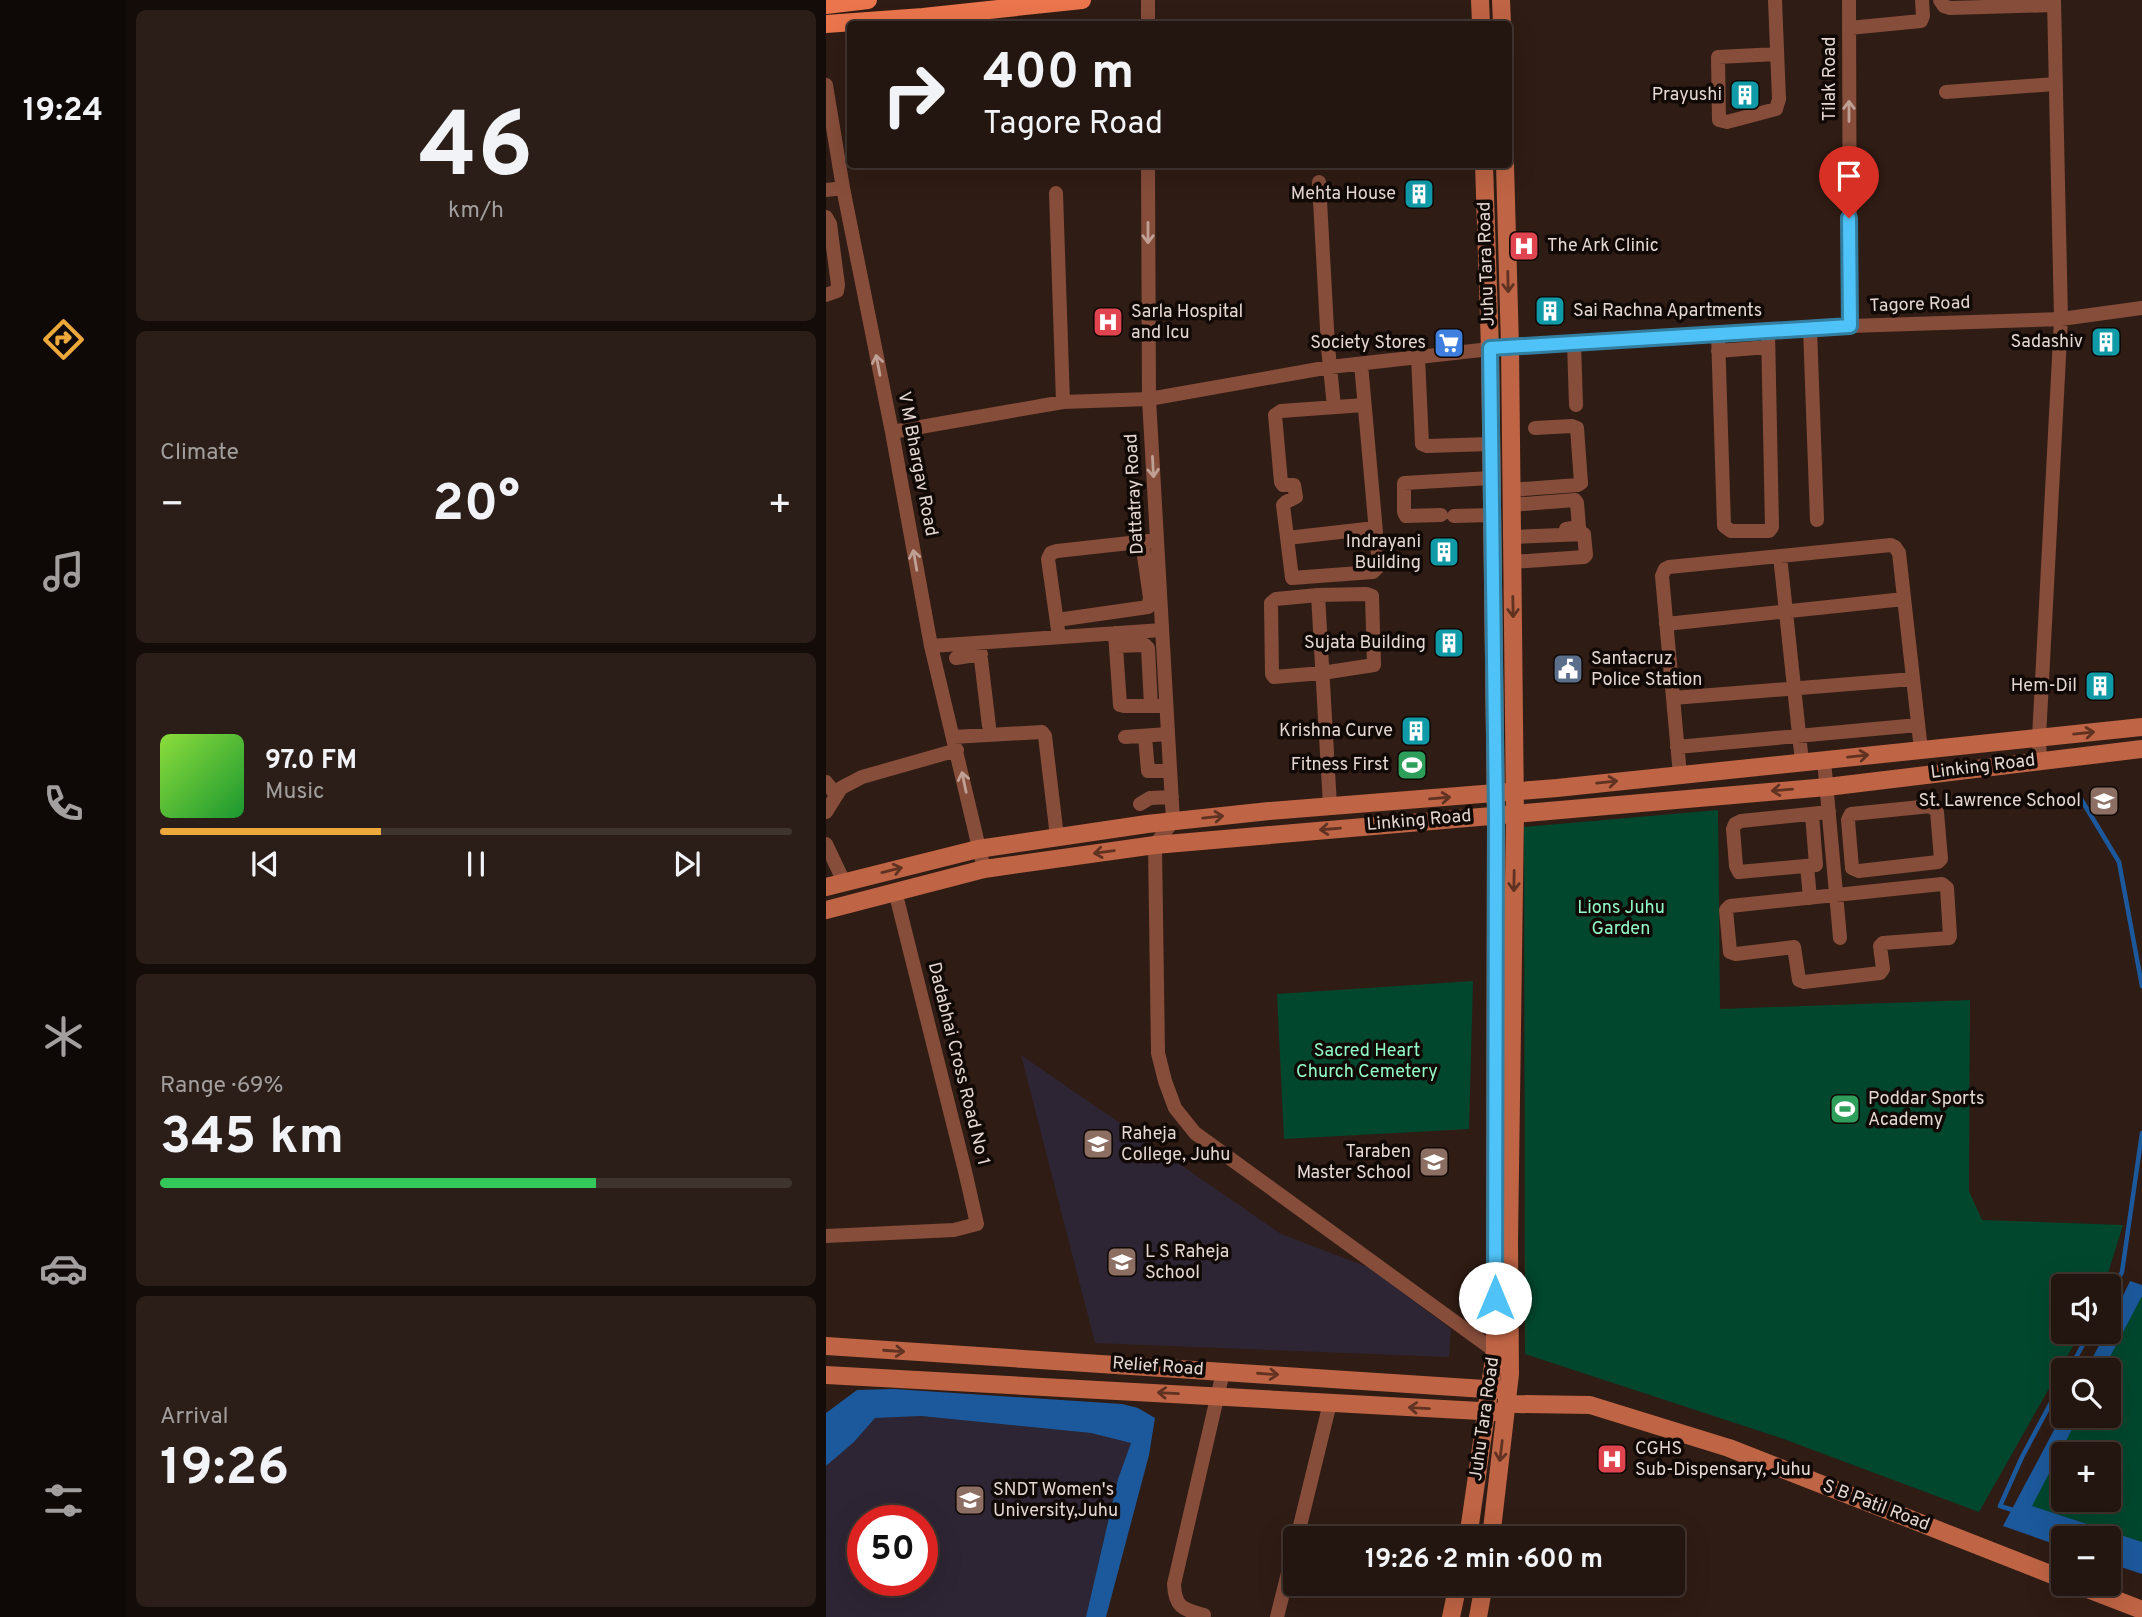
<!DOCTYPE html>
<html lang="en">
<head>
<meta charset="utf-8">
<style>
	:root { --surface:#23150f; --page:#2b1e18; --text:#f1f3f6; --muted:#a39f9e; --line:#40342f; --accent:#eda83b }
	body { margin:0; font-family:Overpass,sans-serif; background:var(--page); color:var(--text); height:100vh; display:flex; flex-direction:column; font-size:26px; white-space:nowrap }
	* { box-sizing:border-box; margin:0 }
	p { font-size:23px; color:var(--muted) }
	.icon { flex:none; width:38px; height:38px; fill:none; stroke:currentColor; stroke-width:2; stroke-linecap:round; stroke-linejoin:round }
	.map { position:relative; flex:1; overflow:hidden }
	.sheet { display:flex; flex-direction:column; gap:10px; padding:10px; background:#130c08; width:700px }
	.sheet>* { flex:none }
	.top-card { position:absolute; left:21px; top:21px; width:665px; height:147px; border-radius:7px; box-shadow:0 7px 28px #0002,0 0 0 2px var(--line); background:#23150f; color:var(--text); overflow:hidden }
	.fabs { position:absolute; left:1225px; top:1274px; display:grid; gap:14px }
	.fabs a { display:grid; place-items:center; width:70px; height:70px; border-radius:7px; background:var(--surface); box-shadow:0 7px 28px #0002,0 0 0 2px var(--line); font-size:35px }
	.speed { position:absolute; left:21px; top:1505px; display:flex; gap:14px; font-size:35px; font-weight:700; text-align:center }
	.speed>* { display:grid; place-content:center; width:91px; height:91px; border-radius:50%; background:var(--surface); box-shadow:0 7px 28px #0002,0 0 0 2px var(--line); line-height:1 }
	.speed .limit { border:10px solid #d22; background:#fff; color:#111 }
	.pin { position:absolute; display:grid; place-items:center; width:60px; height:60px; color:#fff; margin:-72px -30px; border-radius:50% 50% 50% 0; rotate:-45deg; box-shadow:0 0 7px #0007 }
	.pin .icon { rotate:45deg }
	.me { position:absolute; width:77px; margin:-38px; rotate:0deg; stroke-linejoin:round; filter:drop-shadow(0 0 5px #0008) }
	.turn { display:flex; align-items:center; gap:24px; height:147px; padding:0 21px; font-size:32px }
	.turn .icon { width:91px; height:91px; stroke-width:2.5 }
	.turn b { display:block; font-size:49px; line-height:60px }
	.big { font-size:52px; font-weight:700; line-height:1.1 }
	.sheet .widget { flex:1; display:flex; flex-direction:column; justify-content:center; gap:10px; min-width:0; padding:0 24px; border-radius:10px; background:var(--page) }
	.sheet .dial { align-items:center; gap:0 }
	.dial b { font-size:91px; line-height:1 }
	.song { display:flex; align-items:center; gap:21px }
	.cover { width:84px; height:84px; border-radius:10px; background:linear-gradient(135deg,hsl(90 70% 55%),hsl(130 70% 35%)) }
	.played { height:7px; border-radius:4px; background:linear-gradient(90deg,var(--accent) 35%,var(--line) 35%) }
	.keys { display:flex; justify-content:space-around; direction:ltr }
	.heat { display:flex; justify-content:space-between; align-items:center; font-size:38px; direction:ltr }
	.charge { height:10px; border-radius:5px; background:linear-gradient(90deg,#34c759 69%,var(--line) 0) }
	.trip { position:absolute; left:457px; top:1526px; width:402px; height:70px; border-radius:7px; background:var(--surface); box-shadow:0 7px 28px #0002,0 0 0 2px var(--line); font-weight:700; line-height:70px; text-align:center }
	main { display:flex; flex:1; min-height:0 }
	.tabs { display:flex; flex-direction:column; width:126px; justify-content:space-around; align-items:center; background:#0e0806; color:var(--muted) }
	.tabs .icon { width:49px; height:49px }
	.tabs .current { color:var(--accent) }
	.tabs b { font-size:32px; color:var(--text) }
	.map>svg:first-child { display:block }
</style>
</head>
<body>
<main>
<nav class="tabs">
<b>19:24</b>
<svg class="icon current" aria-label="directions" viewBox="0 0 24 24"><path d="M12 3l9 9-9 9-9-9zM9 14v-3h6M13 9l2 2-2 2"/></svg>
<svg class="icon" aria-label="music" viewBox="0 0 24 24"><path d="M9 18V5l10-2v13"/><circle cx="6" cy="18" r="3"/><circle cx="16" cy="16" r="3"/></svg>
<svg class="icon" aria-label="phone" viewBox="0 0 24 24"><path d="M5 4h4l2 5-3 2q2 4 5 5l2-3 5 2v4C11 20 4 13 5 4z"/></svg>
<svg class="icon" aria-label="climate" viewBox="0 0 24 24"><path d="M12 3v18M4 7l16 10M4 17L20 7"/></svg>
<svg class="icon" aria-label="car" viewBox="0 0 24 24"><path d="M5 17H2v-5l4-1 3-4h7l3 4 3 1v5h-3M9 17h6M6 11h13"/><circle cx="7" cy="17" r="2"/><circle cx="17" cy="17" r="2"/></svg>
<svg class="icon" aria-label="filters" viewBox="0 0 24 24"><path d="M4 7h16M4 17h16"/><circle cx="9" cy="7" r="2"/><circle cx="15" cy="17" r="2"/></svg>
</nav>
<section class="sheet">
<div class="widget dial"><b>46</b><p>km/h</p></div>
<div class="widget"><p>Climate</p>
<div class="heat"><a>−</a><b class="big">20°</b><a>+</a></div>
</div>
<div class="widget">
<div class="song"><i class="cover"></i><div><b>97.0 FM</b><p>Music</p></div></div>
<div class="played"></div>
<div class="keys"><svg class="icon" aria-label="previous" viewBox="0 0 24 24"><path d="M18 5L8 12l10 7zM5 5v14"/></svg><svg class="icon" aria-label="pause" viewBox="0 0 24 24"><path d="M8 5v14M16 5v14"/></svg><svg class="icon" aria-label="next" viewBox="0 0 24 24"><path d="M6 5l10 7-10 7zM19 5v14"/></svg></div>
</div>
<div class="widget"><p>Range · 69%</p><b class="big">345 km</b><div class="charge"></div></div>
<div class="widget"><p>Arrival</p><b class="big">19:26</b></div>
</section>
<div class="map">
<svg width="1316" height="1617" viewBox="0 0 1316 1617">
	<rect width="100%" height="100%" fill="#2f1c14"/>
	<path fill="#2e2534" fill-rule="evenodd" d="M195 1055 455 1234 544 1268 625 1329 623 1357 269 1343Z
		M95 1416 265 1433 305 1443 292 1479 260 1617H0V1466L28 1442 49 1418ZM37 1521H96V1580H37Z"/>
	<path fill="#01472e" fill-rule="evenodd" d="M892 810 894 1009 1144 1000 1143 1191 1156 1220 1297 1225 1278 1286H1237V1332H1255L1153 1512 955 1438 699 1354 698 827Z
		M647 981 643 1129 458 1139 451 994Z
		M1316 1295V1542L1205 1506 1253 1416H1283V1370H1277ZM1237 1454H1283V1500H1237Z"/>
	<path fill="#1c599c" d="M1304 1281 1316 1285V1296L1277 1370H1260L1280 1332H1283V1325Z
		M68 1389 296 1404 312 1408 329 1418 323 1455 280 1617H260L292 1479 305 1443 265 1433 95 1416 49 1418 28 1442 0 1466V1413L31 1390Z
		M1237 1413V1416H1253L1206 1506 1316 1542V1574L1283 1563V1538H1237V1547L1177 1526Z"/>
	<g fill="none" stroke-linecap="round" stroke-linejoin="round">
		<path stroke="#1c599c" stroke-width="4.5" d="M1252 794 1293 862 1316 986
			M1283 1297 1296 1272 1316 1133
			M1243 1370 1264 1332
			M1190 1511 1174 1506 1196 1457 1237 1380"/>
		<path stroke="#864d3a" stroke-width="14" d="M322 0V24
			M949 0 953 99 950 109 901 122 893 120 892 57 951 54
			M1023 0 1024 326
			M1114 0 1118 6 1124 8 1228 5
			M1023 28 1095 21 1097 16 1096 0
			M0 85 17 188 66 432 105 646 158 869
			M1120 92 1229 84
			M322 164 323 399 347 821 329 845 332 1053 339 1081 349 1108 369 1133 669 1351
			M493 182 502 347 508 407
			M0 190 17 188
			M230 193 237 402
			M0 217 4 224 12 285 11 291 0 295
			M984 329 991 520
			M892 334 898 526 905 531H943L946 527 942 331
			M748 343 750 405
			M892 351 942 347
			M592 357 596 444 601 446 665 444
			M535 364 553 566 547 572 466 578 457 505 460 502 470 497 468 485H457L455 482 449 415 455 411 538 405
			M66 432 237 402 323 399 504 367 664 349 1024 326 1235 319 1316 308
			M685 490 752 485 755 483 751 428 746 426 709 428
			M685 505 749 500 751 503 753 527 740 529
			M615 515 580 516 578 512V483L665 478
			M628 516 666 515
			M686 537 758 534 760 555 758 557 686 562
			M461 538 549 528
			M954 556 976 762
			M492 595 540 594 546 596 548 665 496 673 448 677 446 674 445 603 450 599Z
			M492 595 504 806
			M231 620 322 607 324 598 316 542
			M840 624 1078 599
			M289 633 294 705 298 706H340
			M233 637 222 559 225 553 231 551 331 540
			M153 643 163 726
			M105 646 336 630
			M290 646 319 645 322 648 325 706
			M130 658 155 654
			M847 698 1087 679
			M319 736 322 771H344
			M127 737 216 732 219 736 231 837
			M299 737 342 734
			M851 747 1092 725
			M998 760 1014 938
			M1214 760 1213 738 1235 319 1228 0
			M854 775 836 576 839 569 843 567 1065 545 1069 547 1073 553 1095 750
			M0 782 10 795
			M314 804 324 798 346 797
			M1105 806 1111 812 1115 859 1112 862 1033 871 1026 868 1022 820 1025 814Z
			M0 812 15 788 36 777 131 750
			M986 814 990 865 913 872 910 866 907 829 909 824 915 821 1003 812
			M0 844 18 882
			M981 866 984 898
			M1116 884 1121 888 1124 936 1123 938 1057 943 1054 946 1057 969 1054 973 978 982 973 980 968 947 910 954 904 952 900 910 904 906Z
			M0 1236 128 1230 151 1224 139 1171 69 891
			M471 1538 504 1403
			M378 1615C357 1609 349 1608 348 1584L397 1372
			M451 1617 469 1545"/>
		<path stroke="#bf6444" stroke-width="18" d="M654 0 655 24
			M675 0 676 24
			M0 887 152 849 321 824 443 811 731 788 1316 727
			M0 910 158 869 329 845 1001 787 1316 749
			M0 1346 674 1390
			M0 1375 672 1412
			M690 1404 764 1405 903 1448 1237 1579
			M642 1538 669 1351 670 815 664 349 658 164
			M665 1538 684 1374 683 1241 689 813 684 347 679 164
			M1249 1584 1316 1610
			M625 1617 632 1584
			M652 1617 658 1584"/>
		<path stroke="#eb754c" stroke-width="18" d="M0 5 42 0
			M0 24 97 17 256 0"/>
	</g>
	<defs><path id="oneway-shaft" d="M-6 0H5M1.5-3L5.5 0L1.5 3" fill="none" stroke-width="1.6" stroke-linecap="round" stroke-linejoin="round" transform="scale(1.75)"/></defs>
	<g stroke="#bfa095">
		<use href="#oneway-shaft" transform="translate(1023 111) rotate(-90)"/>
		<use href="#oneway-shaft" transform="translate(322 233) rotate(90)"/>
		<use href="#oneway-shaft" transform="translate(52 365) rotate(-101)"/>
		<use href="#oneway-shaft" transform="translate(327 467) rotate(87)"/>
		<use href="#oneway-shaft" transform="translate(89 560) rotate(-100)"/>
		<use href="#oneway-shaft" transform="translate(138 782) rotate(-102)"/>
	</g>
	<g stroke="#5f3222">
		<use href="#oneway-shaft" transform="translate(682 282) rotate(89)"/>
		<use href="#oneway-shaft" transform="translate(687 607) rotate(89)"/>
		<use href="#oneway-shaft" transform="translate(1258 733) rotate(-6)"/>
		<use href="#oneway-shaft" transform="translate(1032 756) rotate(-6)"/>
		<use href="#oneway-shaft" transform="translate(781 782) rotate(-6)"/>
		<use href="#oneway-shaft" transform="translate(956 790) rotate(175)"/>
		<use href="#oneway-shaft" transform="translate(614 798) rotate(-5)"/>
		<use href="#oneway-shaft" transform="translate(387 817) rotate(-6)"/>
		<use href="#oneway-shaft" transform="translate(504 829) rotate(175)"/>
		<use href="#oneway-shaft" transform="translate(278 852) rotate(172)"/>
		<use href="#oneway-shaft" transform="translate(66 870) rotate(-14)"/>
		<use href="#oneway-shaft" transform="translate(688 881) rotate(91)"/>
		<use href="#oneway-shaft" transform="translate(68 1351) rotate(4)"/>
		<use href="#oneway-shaft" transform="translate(442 1374) rotate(4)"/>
		<use href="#oneway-shaft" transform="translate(342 1393) rotate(-177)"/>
		<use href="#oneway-shaft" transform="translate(593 1408) rotate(-177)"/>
		<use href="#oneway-shaft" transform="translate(675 1451) rotate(97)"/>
	</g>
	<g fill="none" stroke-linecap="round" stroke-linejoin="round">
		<g stroke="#337fa1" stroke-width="18">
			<path id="route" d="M669 1298 670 815 664 348 1024 326 1023 218"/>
		</g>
		<use href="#route" stroke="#4fc3f7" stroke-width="12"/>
	</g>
	<defs>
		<g id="building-square" transform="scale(1.575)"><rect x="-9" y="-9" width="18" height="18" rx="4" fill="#0f9aa8" stroke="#110906"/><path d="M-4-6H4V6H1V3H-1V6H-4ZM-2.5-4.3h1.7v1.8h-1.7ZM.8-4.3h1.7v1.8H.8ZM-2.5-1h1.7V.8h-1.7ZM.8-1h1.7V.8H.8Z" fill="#fff"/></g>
		<g id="hospital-square" transform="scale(1.575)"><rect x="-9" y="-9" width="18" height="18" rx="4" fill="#e0444e" stroke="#110906"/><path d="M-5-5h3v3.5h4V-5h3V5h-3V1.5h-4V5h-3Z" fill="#fff"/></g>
		<g id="supermarket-square" transform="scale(1.575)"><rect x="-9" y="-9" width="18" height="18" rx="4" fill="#3f7fe0" stroke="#110906"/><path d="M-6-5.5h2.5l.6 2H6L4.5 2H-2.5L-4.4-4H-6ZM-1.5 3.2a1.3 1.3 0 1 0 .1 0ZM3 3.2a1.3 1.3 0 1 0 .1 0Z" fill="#fff"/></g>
		<g id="civic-square" transform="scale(1.575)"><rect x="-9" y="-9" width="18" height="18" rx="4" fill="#5c6f8a" stroke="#110906"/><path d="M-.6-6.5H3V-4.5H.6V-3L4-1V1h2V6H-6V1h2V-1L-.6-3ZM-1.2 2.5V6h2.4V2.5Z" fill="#fff"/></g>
		<g id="stadium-square" transform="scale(1.575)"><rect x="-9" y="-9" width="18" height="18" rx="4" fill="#2e9e5b" stroke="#110906"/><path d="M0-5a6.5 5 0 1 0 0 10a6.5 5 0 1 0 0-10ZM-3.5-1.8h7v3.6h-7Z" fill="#fff"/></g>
		<g id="school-square" transform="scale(1.575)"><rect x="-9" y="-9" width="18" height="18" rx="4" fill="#8d6e63" stroke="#110906"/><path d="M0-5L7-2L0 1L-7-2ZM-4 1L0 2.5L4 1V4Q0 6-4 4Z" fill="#fff"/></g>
		<g id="university-square" transform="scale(1.575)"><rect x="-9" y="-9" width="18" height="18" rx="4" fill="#8d6e63" stroke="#110906"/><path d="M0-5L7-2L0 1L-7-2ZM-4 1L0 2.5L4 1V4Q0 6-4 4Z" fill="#fff"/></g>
	</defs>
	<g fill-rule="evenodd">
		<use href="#building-square" x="919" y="95"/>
		<use href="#building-square" x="593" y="194"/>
		<use href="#hospital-square" x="698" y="246"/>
		<use href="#building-square" x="724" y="311"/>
		<use href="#hospital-square" x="282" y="322"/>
		<use href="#building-square" x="1280" y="342"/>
		<use href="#supermarket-square" x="623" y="343"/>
		<use href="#building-square" x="618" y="552"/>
		<use href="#building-square" x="623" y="643"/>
		<use href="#civic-square" x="742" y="669"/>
		<use href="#building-square" x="1274" y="686"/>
		<use href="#building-square" x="590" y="731"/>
		<use href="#stadium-square" x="586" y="765"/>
		<use href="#school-square" x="1278" y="801"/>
		<use href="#stadium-square" x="1019" y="1109"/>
		<use href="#university-square" x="272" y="1144"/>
		<use href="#school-square" x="608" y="1162"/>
		<use href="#school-square" x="296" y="1262"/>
		<use href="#hospital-square" x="786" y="1459"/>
		<use href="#university-square" x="144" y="1500"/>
	</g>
	<g text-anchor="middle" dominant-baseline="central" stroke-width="7" stroke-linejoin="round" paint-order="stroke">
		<g font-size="18" fill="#e5d7d2" stroke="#110906">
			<text transform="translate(1004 79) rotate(-90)">Tilak Road</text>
			<text transform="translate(661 264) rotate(-92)">Juhu Tara Road</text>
			<text transform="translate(1094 305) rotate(-2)">Tagore Road</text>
			<text transform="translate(91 464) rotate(79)">V M Bhargav Road</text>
			<text transform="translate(309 494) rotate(-93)">Dattatray Road</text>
			<text transform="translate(1157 767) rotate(-7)">Linking Road</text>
			<text transform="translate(593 821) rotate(-5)">Linking Road</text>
			<text transform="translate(132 1064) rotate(76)">Dadabhai Cross Road No 1</text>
			<text transform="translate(332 1367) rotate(4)">Relief Road</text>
			<text transform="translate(659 1419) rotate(-82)">Juhu Tara Road</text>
			<text transform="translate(1050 1506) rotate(21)">S B Patil Road</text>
		</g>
		<g font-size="18" fill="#e5d7d2" stroke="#110906" text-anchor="end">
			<text x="896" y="95">Prayushi</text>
			<text x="570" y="194">Mehta House</text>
			<text x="721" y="246" text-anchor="start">The Ark Clinic</text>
			<text x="747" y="311" text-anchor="start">Sai Rachna Apartments</text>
			<text x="305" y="312" text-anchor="start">Sarla Hospital<tspan x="305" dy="21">and Icu</tspan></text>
			<text x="1257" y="342">Sadashiv</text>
			<text x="600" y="343">Society Stores</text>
			<text x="595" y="542">Indrayani<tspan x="595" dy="21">Building</tspan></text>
			<text x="600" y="643">Sujata Building</text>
			<text x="765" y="659" text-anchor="start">Santacruz<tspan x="765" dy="21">Police Station</tspan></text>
			<text x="1251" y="686">Hem-Dil</text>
			<text x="567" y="731">Krishna Curve</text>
			<text x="563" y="765">Fitness First</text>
			<text x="1255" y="801">St. Lawrence School</text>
			<text x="1042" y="1099" text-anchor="start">Poddar Sports<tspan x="1042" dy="21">Academy</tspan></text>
			<text x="295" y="1134" text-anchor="start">Raheja<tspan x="295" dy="21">College, Juhu</tspan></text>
			<text x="585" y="1152">Taraben<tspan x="585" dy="21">Master School</tspan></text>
			<text x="319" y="1252" text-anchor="start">L S Raheja<tspan x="319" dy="21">School</tspan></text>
			<text x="809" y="1449" text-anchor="start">CGHS<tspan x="809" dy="21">Sub-Dispensary, Juhu</tspan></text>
			<text x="167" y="1490" text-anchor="start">SNDT Women's<tspan x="167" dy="21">University,Juhu</tspan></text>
		</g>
		<g font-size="18" fill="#91fcc8" stroke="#110906">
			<text x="795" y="908">Lions Juhu<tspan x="795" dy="21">Garden</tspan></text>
			<text x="541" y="1051">Sacred Heart<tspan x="541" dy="21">Church Cemetery</tspan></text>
		</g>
	</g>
</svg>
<div class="fabs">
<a><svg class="icon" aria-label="sound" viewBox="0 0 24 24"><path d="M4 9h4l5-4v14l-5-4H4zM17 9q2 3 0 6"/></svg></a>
<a><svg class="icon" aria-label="search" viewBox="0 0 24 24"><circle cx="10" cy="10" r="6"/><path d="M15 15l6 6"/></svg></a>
<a>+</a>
<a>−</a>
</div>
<div class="speed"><div class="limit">50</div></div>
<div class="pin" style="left:1023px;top:218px;background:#d93025"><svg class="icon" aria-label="arrive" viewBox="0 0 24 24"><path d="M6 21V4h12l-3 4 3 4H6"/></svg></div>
<svg class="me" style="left:669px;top:1298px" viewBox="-20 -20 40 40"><circle r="19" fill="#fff"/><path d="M0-13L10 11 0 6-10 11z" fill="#4fc3f7"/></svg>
<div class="trip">19:26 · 2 min · 600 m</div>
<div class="top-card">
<div class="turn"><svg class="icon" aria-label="right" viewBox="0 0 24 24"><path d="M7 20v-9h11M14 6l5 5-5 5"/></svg><div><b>400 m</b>Tagore Road</div></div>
</div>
</div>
</main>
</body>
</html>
